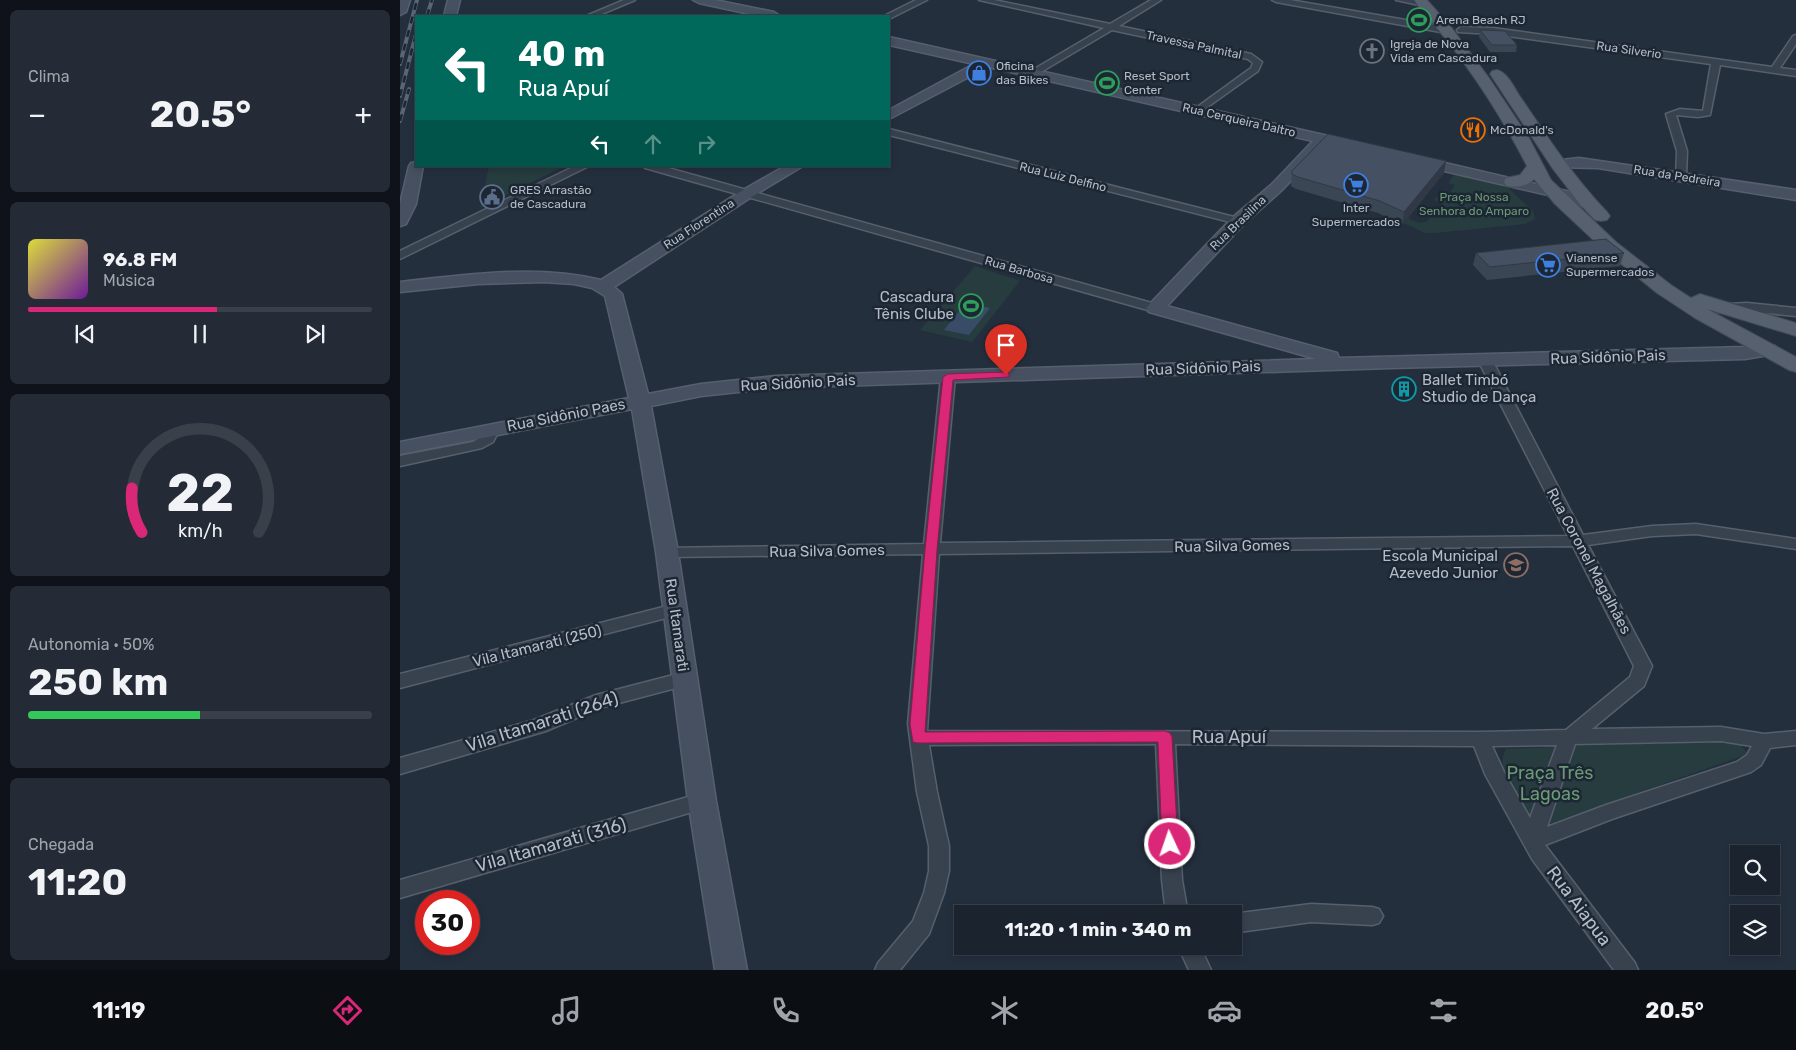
<!DOCTYPE html>
<html lang="pt">
<head>
<meta charset="utf-8">
<style>
	:root { --surface:#1b232e; --page:#242b36; --text:#f1f3f6; --muted:#a0a4aa; --line:#39404a; --accent:#db2777 }
	body { margin:0; font-family:Rubik,sans-serif; background:var(--page); color:var(--text); height:100vh; display:flex; flex-direction:column; font-size:19px; white-space:nowrap }
	* { box-sizing:border-box; margin:0 }
	p { font-size:16px; color:var(--muted) }
	.icon { flex:none; width:28px; height:28px; fill:none; stroke:currentColor; stroke-width:2; stroke-linecap:round; stroke-linejoin:round }
	.map { position:relative; flex:1; overflow:hidden }
	.sheet { display:flex; flex-direction:column; gap:10px; padding:10px; background:#0f1319; width:400px }
	.sheet>* { flex:none }
	.guide { position:absolute; left:15px; top:15px; width:475px; height:152px; border-radius:0px; box-shadow:0 2px 8px #0003,0 0 0 1px var(--line); background:#00695c; color:#fff; overflow:hidden }
	.tools { position:absolute; left:1330px; top:845px; display:grid; gap:10px }
	.tools a { display:grid; place-items:center; width:50px; height:50px; border-radius:0px; background:var(--surface); box-shadow:0 2px 8px #0003,0 0 0 1px var(--line); font-size:25px }
	.speed { position:absolute; left:15px; top:890px; display:flex; gap:10px; font-size:25px; font-weight:700; text-align:center }
	.speed>* { display:grid; place-content:center; width:65px; height:65px; border-radius:50%; background:var(--surface); box-shadow:0 2px 8px #0003,0 0 0 1px var(--line); line-height:1 }
	.speed .limit { border:8px solid #d22; background:#fff; color:#111 }
	.pin { position:absolute; display:grid; place-items:center; width:42px; height:42px; color:#fff; margin:-51px -21px; border-radius:50% 50% 50% 0; rotate:-45deg; box-shadow:0 0 5px #0007 }
	.pin .icon { rotate:45deg }
	.me { position:absolute; width:55px; margin:-28px; rotate:357deg; stroke-linejoin:round; filter:drop-shadow(0 0 4px #0008) }
	.turn { display:flex; align-items:center; gap:18px; height:105px; padding:0 20px; font-size:22px }
	.turn .icon { width:65px; height:65px; stroke-width:2.5 }
	.turn b { display:block; font-size:35px; line-height:42px }
	.lanes { display:flex; align-items:center; height:48px; padding:0 20px; background:#0003; justify-content:center; gap:25px; direction:ltr }
	.lanes .off { opacity:.35 }
	.big { font-size:38px; font-weight:700; line-height:1.1 }
	.sheet .tile { flex:1; display:flex; flex-direction:column; justify-content:center; gap:8px; min-width:0; padding:0 18px; border-radius:8px; background:var(--page) }
	.sheet .dial { align-items:center; gap:0 }
	.dial svg { height:130px; overflow:visible; fill:none; stroke:var(--line); stroke-width:7; stroke-linecap:round; text-anchor:middle }
	.dial text { fill:var(--text); stroke:none }
	.song { display:flex; align-items:center; gap:15px }
	.cover { width:60px; height:60px; border-radius:8px; background:linear-gradient(135deg,hsl(60 70% 55%),hsl(280 70% 35%)) }
	.played { height:5px; border-radius:2px; background:linear-gradient(90deg,var(--accent) 55%,var(--line) 55%) }
	.keys { display:flex; justify-content:space-around; direction:ltr }
	.heat { display:flex; justify-content:space-between; align-items:center; font-size:28px; direction:ltr }
	.charge { height:8px; border-radius:4px; background:linear-gradient(90deg,#34c759 50%,var(--line) 0) }
	.trip { position:absolute; left:554px; top:905px; width:288px; height:50px; border-radius:0px; background:var(--surface); box-shadow:0 2px 8px #0003,0 0 0 1px var(--line); font-weight:700; line-height:50px; text-align:center }
	.dock { display:flex; height:80px; justify-content:space-around; align-items:center; background:#0b0e12; color:var(--muted) }
	.dock .icon { width:35px; height:35px }
	.dock .active { color:var(--accent) }
	.dock b { font-size:22px; color:var(--text) }
	main { display:flex; flex:1; min-height:0 }
	.map>svg:first-child { display:block }
</style>
</head>
<body>
<main>
<section class="sheet">
<div class="tile"><p>Clima</p>
<div class="heat"><a>−</a><b class="big">20.5°</b><a>+</a></div>
</div>
<div class="tile">
<div class="song"><i class="cover"></i><div><b>96.8 FM</b><p>Música</p></div></div>
<div class="played"></div>
<div class="keys"><svg class="icon" aria-label="previous" viewBox="0 0 24 24"><path d="M18 5L8 12l10 7zM5 5v14"/></svg><svg class="icon" aria-label="pause" viewBox="0 0 24 24"><path d="M8 5v14M16 5v14"/></svg><svg class="icon" aria-label="next" viewBox="0 0 24 24"><path d="M6 5l10 7-10 7zM19 5v14"/></svg></div>
</div>
<div class="tile dial"><svg viewBox="0 0 100 80">
<path d="M14 69A42 42 0 1 1 86 69"/>
<path d="M14 69A42 42 0 0 1 8 42" stroke="#db2777"/>
<text x="50" y="56" font-size="32" font-weight="700">22</text>
<text x="50" y="72" font-size="11">km/h</text>
</svg></div>
<div class="tile"><p>Autonomia · 50%</p><b class="big">250 km</b><div class="charge"></div></div>
<div class="tile"><p>Chegada</p><b class="big">11:20</b></div>
</section>
<div class="map">
<svg width="1396" height="970" viewBox="0 0 1396 970">
	<rect width="100%" height="100%" fill="#242f3e"/>
	<path fill="#263c3f" d="M89 166H164L80 208Z
		M1055 173 1106 186 1133 211 1135 219 1125 224 1035 233H1025L1004 223 1010 216V219L1019 223 1028 221 1029 218 1024 213H1033L1042 203 1034 200 1036 197 1046 198 1055 185 1048 183Z
		M575 266 620 281 572 342 520 330Z
		M1336 739 1348 754 1152 823C1122 814 1112 811 1105 779 1103 766 1100 761 1106 749Z"/>
	<path fill="#394c67" d="M566 303 590 308 569 335 544 330Z"/>
	<g fill="none" stroke-linecap="round" stroke-linejoin="round">
		<g stroke="#565f6c" stroke-width="3">
			<path id="street" d="M224 0H235L197 16H186Z
				M516 0H527L491 18 484 16Z
				M579 0H594L710 24 751 0H761L719 26 851 54 862 62 858 71 799 113 794 110 796 108 851 68 853 63 848 59 712 30 634 76 631 75V71L704 28Z
				M872 0H890L1046 27 1050 30 1046 33 876 2Z
				M996 0H1015L1028 4 1024 6Z
				M1061 27 1093 28 1372 67 1393 36 1396 35V44L1380 68 1396 70V76L1320 65 1310 115 1298 117 1276 115 1287 151 1286 177 1281 180 1276 177 1277 151 1266 114 1280 109 1303 111 1311 64 1093 34 1058 32 1057 30Z
				M489 129 842 219 844 221 838 224 489 135Z
				M175 166H189L0 259V251Z
				M244 166H261L759 305 761 308 759 311H751L245 168Z
				M1347 303 1396 308V316L1347 311 1326 312 1320 308 1326 304Z
				M1085 356 1092 360 1183 535 1252 526 1296 524 1396 539V549L1296 534 1252 536 1188 545 1252 666 1244 686 1192 729 1321 727 1364 734 1396 731V745L1370 748 1361 765 1351 772 1212 819 1145 845 1235 963 1238 970H1214L1132 859 1085 774 1074 746 775 744 782 880 788 914H766L762 880 756 744 529 745 537 792 549 846V871L544 893 529 934 500 970H475L478 963 513 921 524 893 529 871V846L517 792 508 724 523 554 267 557 261 556 259 552 261 548 524 544 541 377 548 373 555 377 540 543 1168 536 1078 360ZM1173 546 1234 666 1230 677 1166 730 1080 732 527 731 539 554ZM1321 741 1352 746 1347 755 1337 762 1206 805 1147 827 1175 744ZM1157 745 1130 818 1104 772 1092 746Z
				M92 426 97 427 99 430 93 442 82 448 0 466V456L73 442 82 436 87 427Z
				M275 604 281 606 283 610 281 614 0 688V674Z
				M285 672 291 674 294 679 291 684 200 708 146 731 0 774V758L134 720 196 695Z
				M302 793 309 795 312 801 309 807 0 898V880Z
				M911 904 972 907 979 909 983 916 979 923 972 925 911 922 832 933V914Z
				M778 946H800L811 970H789Z"/>
		</g>
		<g stroke="#565f6c" stroke-width="3">
			<path id="secondary" d="M0 0H10L6 12 0 15Z
				M48 0H60L56 16H44Z
				M293 0H315L374 12 380 16H359L299 3Z
				M489 37 955 142 957 145 955 148 950 149 926 144 881 191 844 224 767 306 937 353 939 358 1345 347 1368 344 1375 346 1377 350 1375 354 1345 359 990 368 376 388 301 396 251 406 278 552 316 801 347 970H315L288 801 256 552 232 409 0 454V442L229 398 205 296 192 288 174 284 144 282 78 284 0 292V282C66 275 135 264 201 280L343 190 385 166H403L353 196 214 287 222 294 248 394 301 384 376 376 916 359 749 312 746 308 832 218 871 185 913 141 588 67 489 119V110L574 64 489 45Z
				M1019 157 1175 193 1193 201 1196 204 1193 207H1183L1165 199 1014 164 1012 161 1014 158Z
				M1179 158 1396 190V200L1198 168 1153 167 1151 164 1153 161Z
				M16 162V166H23L16 204 6 224 0 226V204L9 166 11 163Z"/>
		</g>
		<g stroke="#414a57" stroke-width="2">
			<path id="primary" d="M1014 0H1027L1051 27 1089 78 1129 138 1151 180 1216 242 1271 285 1291 298 1300 294 1396 323V336L1307 309 1396 357V372L1389 370 1295 318 1257 293 1204 250 1155 204 1134 179C1129 186 1114 188 1106 186L1104 182 1106 178 1120 175 1127 166C1103 119 1074 74 1041 33 1032 22 1022 12 1014 0Z
				M1097 70C1107 72 1114 87 1119 95 1147 136 1173 177 1207 212L1210 216 1207 220 1201 221 1195 220 1180 204 1153 169 1090 74 1092 71Z"/>
		</g>
		<use href="#street" fill="#38414e" fill-rule="evenodd"/>
		<use href="#secondary" fill="#465061" fill-rule="evenodd"/>
		<use href="#primary" fill="#56606e" fill-rule="evenodd"/>
		<g stroke="#5a6575" stroke-width="4">
			<path id="rail" d="M27 16 32 0
				M0 64 17 0
				M0 96 16 34
				M0 121 9 89"/>
		</g>
		<use href="#rail" stroke="#1d2633" stroke-width="2.5" stroke-dasharray="7" stroke-linecap="butt"/>
	</g>
	<path fill="#3b4654" d="M1080 30 1117 45 1116 52H1090L1079 37Z
		M892 171 1044 173 1002 225 978 213 896 189 891 186Z
		M1076 253H1224L1220 266 1087 280 1073 265Z"/>
	<path fill="#303945" d="M1046 161 1044 173 1002 225 1004 212Z"/>
	<path fill="#455162" stroke="#303945" d="M1080 30 1105 31 1117 45H1092Z
		M928 134 1046 161 1004 212 980 201 898 177 892 174V171Z
		M1206 239 1224 253 1090 267 1076 253Z"/>
	<path fill="#db2777" stroke="#8e194d" d="M606 372 609 373V377L553 380 537 550 525 732 765 731 770 733 772 737 778 844 776 849 770 850 765 849 762 844 758 742 518 743 513 742 510 724 525 550 543 377 548 374Z"/>
	<defs>
		<g id="stadium-ring" transform="scale(1.25)"><circle r="9.5" fill="#1d2633" stroke="#2e9e5b" stroke-width="1.5"/><path d="M0-5a6.5 5 0 1 0 0 10a6.5 5 0 1 0 0-10ZM-3.5-1.8h7v3.6h-7Z" fill="#2e9e5b"/></g>
		<g id="church-ring" transform="scale(1.25)"><circle r="9.5" fill="#1d2633" stroke="#6b7280" stroke-width="1.5"/><path d="M-1.2-6h2.4v3.5h3.3v2.4h-3.3V6h-2.4V-.1h-3.3v-2.4h3.3Z" fill="#6b7280"/></g>
		<g id="shop-ring" transform="scale(1.25)"><circle r="9.5" fill="#1d2633" stroke="#3f7fe0" stroke-width="1.5"/><path d="M-5-2.5h2.3a2.7 3.5 0 0 1 5.4 0H5L5.5 6h-11ZM-1.5-2.5h3a1.5 2.3 0 0 0-3 0Z" fill="#3f7fe0"/></g>
		<g id="restaurant-ring" transform="scale(1.25)"><circle r="9.5" fill="#1d2633" stroke="#e8710a" stroke-width="1.5"/><path d="M-5-6h1v4h1v-4h1v4h1v-4h1v5L-1.5 .5V6h-2V.5L-5-1ZM5-6V6H3V1.5H1.5Q1.5-4 5-6Z" fill="#e8710a"/></g>
		<g id="supermarket-ring" transform="scale(1.25)"><circle r="9.5" fill="#1d2633" stroke="#3f7fe0" stroke-width="1.5"/><path d="M-6-5.5h2.5l.6 2H6L4.5 2H-2.5L-4.4-4H-6ZM-1.5 3.2a1.3 1.3 0 1 0 .1 0ZM3 3.2a1.3 1.3 0 1 0 .1 0Z" fill="#3f7fe0"/></g>
		<g id="civic-ring" transform="scale(1.25)"><circle r="9.5" fill="#1d2633" stroke="#5c6f8a" stroke-width="1.5"/><path d="M-.6-6.5H3V-4.5H.6V-3L4-1V1h2V6H-6V1h2V-1L-.6-3ZM-1.2 2.5V6h2.4V2.5Z" fill="#5c6f8a"/></g>
		<g id="building-ring" transform="scale(1.25)"><circle r="9.5" fill="#1d2633" stroke="#0f9aa8" stroke-width="1.5"/><path d="M-4-6H4V6H1V3H-1V6H-4ZM-2.5-4.3h1.7v1.8h-1.7ZM.8-4.3h1.7v1.8H.8ZM-2.5-1h1.7V.8h-1.7ZM.8-1h1.7V.8H.8Z" fill="#0f9aa8"/></g>
		<g id="school-ring" transform="scale(1.25)"><circle r="9.5" fill="#1d2633" stroke="#8d6e63" stroke-width="1.5"/><path d="M0-5L7-2L0 1L-7-2ZM-4 1L0 2.5L4 1V4Q0 6-4 4Z" fill="#8d6e63"/></g>
	</defs>
	<g fill-rule="evenodd">
		<use href="#stadium-ring" x="1019" y="20"/>
		<use href="#church-ring" x="972" y="51"/>
		<use href="#shop-ring" x="579" y="73"/>
		<use href="#stadium-ring" x="707" y="83"/>
		<use href="#restaurant-ring" x="1073" y="130"/>
		<use href="#supermarket-ring" x="956" y="185"/>
		<use href="#civic-ring" x="92" y="197"/>
		<use href="#supermarket-ring" x="1148" y="265"/>
		<use href="#stadium-ring" x="571" y="306"/>
		<use href="#building-ring" x="1004" y="389"/>
		<use href="#school-ring" x="1116" y="565"/>
	</g>
	<g text-anchor="middle" dominant-baseline="central" stroke-width="5" stroke-linejoin="round" paint-order="stroke">
		<g font-size="12" fill="#b4bcc9" stroke="#1d2633" text-anchor="start">
			<text x="1036" y="20">Arena Beach RJ</text>
			<text x="990" y="44">Igreja de Nova<tspan x="990" dy="14">Vida em Cascadura</tspan></text>
			<text x="596" y="66">Oficina<tspan x="596" dy="14">das Bikes</tspan></text>
			<text x="724" y="76">Reset Sport<tspan x="724" dy="14">Center</tspan></text>
			<text x="1090" y="130">McDonald's</text>
			<text x="110" y="190">GRES Arrastão<tspan x="110" dy="14">de Cascadura</tspan></text>
			<text x="956" y="208" text-anchor="middle">Inter<tspan x="956" dy="14">Supermercados</tspan></text>
			<text x="1166" y="258">Vianense<tspan x="1166" dy="14">Supermercados</tspan></text>
		</g>
		<g font-size="12" fill="#b4bcc9" stroke="#1d2633">
			<text transform="translate(794 45) rotate(12)">Travessa Palmital</text>
			<text transform="translate(1229 50) rotate(8)">Rua Silverio</text>
			<text transform="translate(839 120) rotate(13)">Rua Cerqueira Daltro</text>
			<text transform="translate(1277 176) rotate(9)">Rua da Pedreira</text>
			<text transform="translate(663 177) rotate(14)">Rua Luiz Delfino</text>
			<text transform="translate(838 223) rotate(-44)">Rua Brasilina</text>
			<text transform="translate(299 224) rotate(-33)">Rua Florentina</text>
			<text transform="translate(619 270) rotate(16)">Rua Barbosa</text>
		</g>
		<g font-size="12" fill="#6b9a76" stroke="#1d2633">
			<text x="1074" y="197">Praça Nossa<tspan x="1074" dy="14">Senhora do Amparo</tspan></text>
		</g>
		<g font-size="15" fill="#b4bcc9" stroke="#1d2633" text-anchor="end">
			<text x="554" y="297">Cascadura<tspan x="554" dy="17">Tênis Clube</tspan></text>
			<text x="1022" y="380" text-anchor="start">Ballet Timbó<tspan x="1022" dy="17">Studio de Dança</tspan></text>
			<text x="1098" y="556">Escola Municipal<tspan x="1098" dy="17">Azevedo Junior</tspan></text>
		</g>
		<g font-size="15" fill="#b4bcc9" stroke="#1d2633">
			<text transform="translate(1208 357) rotate(-2)">Rua Sidônio Pais</text>
			<text transform="translate(803 368) rotate(-2)">Rua Sidônio Pais</text>
			<text transform="translate(398 383) rotate(-3)">Rua Sidônio Pais</text>
			<text transform="translate(166 415) rotate(-11)">Rua Sidônio Paes</text>
			<text transform="translate(832 546) rotate(-1)">Rua Silva Gomes</text>
			<text transform="translate(427 551) rotate(-1)">Rua Silva Gomes</text>
			<text transform="translate(1189 561) rotate(62)">Rua Coronel Magalhães</text>
			<text transform="translate(277 625) rotate(82)">Rua Itamarati</text>
			<text transform="translate(137 646) rotate(-14)">Vila Itamarati (250)</text>
		</g>
		<g font-size="18" fill="#b4bcc9" stroke="#1d2633">
			<text transform="translate(142 722) rotate(-18)">Vila Itamarati (264)</text>
			<text x="829" y="737">Rua Apuí</text>
			<text transform="translate(151 845) rotate(-16)">Vila Itamarati (316)</text>
			<text transform="translate(1179 906) rotate(53)">Rua Aiapua</text>
		</g>
		<g font-size="18" fill="#6b9a76" stroke="#1d2633">
			<text x="1150" y="773">Praça Três<tspan x="1150" dy="21">Lagoas</tspan></text>
		</g>
	</g>
</svg>
<div class="tools">
<a><svg class="icon" aria-label="search" viewBox="0 0 24 24"><circle cx="10" cy="10" r="6"/><path d="M15 15l6 6"/></svg></a>
<a><svg class="icon" aria-label="layers" viewBox="0 0 24 24"><path d="M12 4l9 5-9 5-9-5zM3 14l9 5 9-5"/></svg></a>
</div>
<div class="speed"><div class="limit">30</div></div>
<div class="pin" style="left:606px;top:375px;background:#d93025"><svg class="icon" aria-label="arrive" viewBox="0 0 24 24"><path d="M6 21V4h12l-3 4 3 4H6"/></svg></div>
<svg class="me" style="left:770px;top:844px" viewBox="-20 -20 40 40"><circle r="17" fill="#db2777" stroke="#fff" stroke-width="3"/><path d="M0-11L8 9 0 5-8 9z" fill="#fff"/></svg>
<div class="trip">11:20 · 1 min · 340 m</div>
<div class="guide">
<div class="turn"><svg class="icon" aria-label="left" viewBox="0 0 24 24"><path d="M17 20v-9H6M10 6l-5 5 5 5"/></svg><div><b>40 m</b>Rua Apuí</div></div>
<div class="lanes"><svg class="icon" aria-label="left" viewBox="0 0 24 24"><path d="M17 20v-9H6M10 6l-5 5 5 5"/></svg><svg class="icon off" aria-label="ahead" viewBox="0 0 24 24"><path d="M12 20V5M6 11l6-6 6 6"/></svg><svg class="icon off" aria-label="right" viewBox="0 0 24 24"><path d="M7 20v-9h11M14 6l5 5-5 5"/></svg></div>
</div>
</div>
</main>
<nav class="dock">
<b>11:19</b>
<svg class="icon active" aria-label="directions" viewBox="0 0 24 24"><path d="M12 3l9 9-9 9-9-9zM9 14v-3h6M13 9l2 2-2 2"/></svg>
<svg class="icon" aria-label="music" viewBox="0 0 24 24"><path d="M9 18V5l10-2v13"/><circle cx="6" cy="18" r="3"/><circle cx="16" cy="16" r="3"/></svg>
<svg class="icon" aria-label="phone" viewBox="0 0 24 24"><path d="M5 4h4l2 5-3 2q2 4 5 5l2-3 5 2v4C11 20 4 13 5 4z"/></svg>
<svg class="icon" aria-label="climate" viewBox="0 0 24 24"><path d="M12 3v18M4 7l16 10M4 17L20 7"/></svg>
<svg class="icon" aria-label="car" viewBox="0 0 24 24"><path d="M5 17H2v-5l4-1 3-4h7l3 4 3 1v5h-3M9 17h6M6 11h13"/><circle cx="7" cy="17" r="2"/><circle cx="17" cy="17" r="2"/></svg>
<svg class="icon" aria-label="filters" viewBox="0 0 24 24"><path d="M4 7h16M4 17h16"/><circle cx="9" cy="7" r="2"/><circle cx="15" cy="17" r="2"/></svg>
<b>20.5°</b>
</nav>
</body>
</html>
